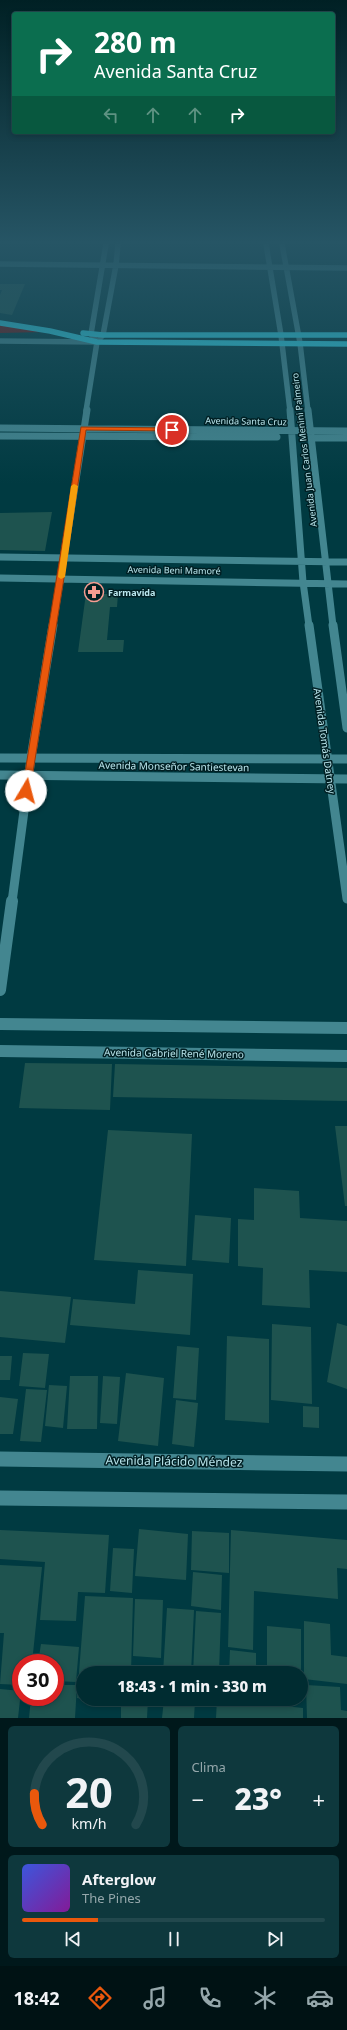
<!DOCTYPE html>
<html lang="es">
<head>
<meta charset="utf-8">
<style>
	:root { --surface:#002c31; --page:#0e383d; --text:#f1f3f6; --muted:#95a7ab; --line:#22484d; --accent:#ea580c }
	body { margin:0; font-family:"Noto Sans",sans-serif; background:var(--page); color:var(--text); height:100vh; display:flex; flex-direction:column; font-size:15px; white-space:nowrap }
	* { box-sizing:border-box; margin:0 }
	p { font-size:13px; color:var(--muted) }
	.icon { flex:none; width:22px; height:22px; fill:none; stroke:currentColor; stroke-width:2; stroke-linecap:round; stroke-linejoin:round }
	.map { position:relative; height:1718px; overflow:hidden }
	.sheet { display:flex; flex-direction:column; gap:8px; padding:8px; background:#00181b; flex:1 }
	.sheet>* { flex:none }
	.hud { position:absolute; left:12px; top:12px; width:323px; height:122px; border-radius:4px; box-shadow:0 2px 6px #0003,0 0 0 1px var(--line); background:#0b6e4f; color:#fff; overflow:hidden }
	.speed { position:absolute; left:12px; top:1654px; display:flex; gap:8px; font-size:20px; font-weight:700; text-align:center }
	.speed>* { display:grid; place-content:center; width:52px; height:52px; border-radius:50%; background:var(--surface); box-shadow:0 2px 6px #0003,0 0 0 1px var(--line); line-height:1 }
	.speed .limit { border:6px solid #d22; background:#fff; color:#111 }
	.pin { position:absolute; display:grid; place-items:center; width:34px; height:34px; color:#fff; margin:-17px; border:2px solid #fff; border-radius:50%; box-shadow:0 1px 4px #0007 }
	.me { position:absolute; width:44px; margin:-22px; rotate:8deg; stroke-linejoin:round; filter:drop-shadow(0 0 3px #0008) }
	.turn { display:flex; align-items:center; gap:14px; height:84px; padding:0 16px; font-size:18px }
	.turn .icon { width:52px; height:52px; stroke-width:2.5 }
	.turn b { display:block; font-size:28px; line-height:34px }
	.lanes { display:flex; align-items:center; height:38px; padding:0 16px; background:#0003; justify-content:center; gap:20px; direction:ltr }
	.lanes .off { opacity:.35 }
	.big { font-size:30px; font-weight:800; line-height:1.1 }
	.sheet .card { flex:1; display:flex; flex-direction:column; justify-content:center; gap:6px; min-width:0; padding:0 14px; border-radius:6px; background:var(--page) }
	.sheet .dial { align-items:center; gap:0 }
	.dial svg { height:104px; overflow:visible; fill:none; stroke:var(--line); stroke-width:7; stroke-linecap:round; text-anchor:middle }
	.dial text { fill:var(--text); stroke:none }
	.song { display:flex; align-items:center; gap:12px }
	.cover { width:48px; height:48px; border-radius:6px; background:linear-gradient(135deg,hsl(230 70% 55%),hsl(290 70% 35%)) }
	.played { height:4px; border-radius:2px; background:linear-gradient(90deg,var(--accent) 25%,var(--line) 25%) }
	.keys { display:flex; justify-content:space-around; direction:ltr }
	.heat { display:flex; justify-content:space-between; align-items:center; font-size:22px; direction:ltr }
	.sheet .tiles { flex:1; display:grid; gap:8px; grid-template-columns:1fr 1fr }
	.card:last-child { grid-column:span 2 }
	.trip { position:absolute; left:76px; top:1666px; width:232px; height:40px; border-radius:20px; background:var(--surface); box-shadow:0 2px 6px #0003,0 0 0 1px var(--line); font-weight:800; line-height:40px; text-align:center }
	.tabs { display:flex; height:64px; justify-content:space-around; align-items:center; background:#001214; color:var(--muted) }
	.tabs .icon { width:28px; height:28px }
	.tabs .active { color:var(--accent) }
	.tabs b { font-size:18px; color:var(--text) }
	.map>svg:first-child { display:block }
</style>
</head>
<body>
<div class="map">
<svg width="347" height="1718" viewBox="0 0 347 1718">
	<rect width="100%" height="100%" fill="#003a41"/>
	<path fill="#791311" d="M0 324 44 332 0 333Z"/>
	<path fill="#1e534f" d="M0 284H25L12 315 0 313V295L2 290H0Z
		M52 512 45 551 0 550V513Z
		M87 586 99 587 98 594H118L117 607H110L107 640H124L123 652H78Z
		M25 1063 112 1064 110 1110 19 1108Z
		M115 1064 347 1068V1101L113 1097Z
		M335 1126H347V1206H345Z
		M108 1130 192 1134 186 1266 94 1260Z
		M254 1188 299 1191 300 1218 347 1221V1272L309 1270 310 1308 262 1305 263 1268 238 1266V1219L254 1220Z
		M195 1215 231 1218 229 1263 192 1260Z
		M138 1270 193 1274 190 1335 70 1325 73 1299 135 1304Z
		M0 1291 71 1297 65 1343 0 1337Z
		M337 1323 347 1326V1389L327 1382Z
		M272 1324 311 1327 312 1404 271 1400Z
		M227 1336 269 1339V1423L225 1420Z
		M177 1346 199 1348 196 1400 173 1398Z
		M23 1353 49 1354 45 1388 19 1386Z
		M0 1356H12L10 1380H0Z
		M126 1373 164 1378 158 1446 118 1441Z
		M70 1376H98L97 1429H67Z
		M103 1376 120 1377 117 1424 100 1423Z
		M49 1385 67 1386 63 1428 45 1426Z
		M26 1389 47 1390 41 1442 20 1441Z
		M0 1397 18 1399 13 1434H0Z
		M176 1400 198 1403 194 1447 172 1444Z
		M303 1406 319 1407V1428L303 1427Z
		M139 1529 188 1534 186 1580 135 1576Z
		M0 1530 109 1535 105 1593 78 1592 76 1621 40 1620 45 1562 0 1559Z
		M231 1530 347 1540V1569L337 1568 338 1599 254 1591 253 1650 228 1647Z
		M192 1531 229 1533V1573L191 1570Z
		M113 1548 134 1549 132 1593 110 1591Z
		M0 1565 42 1567 32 1663H21V1685L0 1684 4 1633H0Z
		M193 1572 222 1575 221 1610 191 1606Z
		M85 1596 133 1598 131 1673H83V1699L77 1698Z
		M135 1599 163 1600 161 1658 133 1656Z
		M167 1608 194 1610 191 1673H163Z
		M196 1611 221 1613 219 1673H193Z
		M304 1621 330 1624 331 1655 347 1657V1684L304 1679Z
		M267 1626 301 1629V1673H267Z
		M41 1644 79 1647 76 1682 55 1681V1663H38Z
		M230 1650 256 1653V1673H229Z
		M55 1685H77L75 1718H29L31 1697H55Z
		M306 1685 340 1687 341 1710 347 1711V1718H307Z
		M0 1689 21 1691 18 1718H0Z
		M121 1699H148L147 1718H121Z
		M164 1699 195 1701 194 1718H162Z
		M217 1699 303 1708V1718H216Z"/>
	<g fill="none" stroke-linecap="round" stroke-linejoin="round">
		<path stroke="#438690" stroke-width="5.5" d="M106 244 91 334 97 342 103 335 116 265 118 244
			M266 244 281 335 290 411
			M282 244 300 343 308 411
			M0 264 347 268
			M0 341 97 342 86 411"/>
		<path stroke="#438690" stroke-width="7" d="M290 410 303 582 309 626
			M308 410 333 626
			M0 428 347 431
			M0 436 277 437
			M315 438H347
			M0 557 347 562
			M0 578 347 584
			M53 626 87 410"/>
		<path stroke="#438690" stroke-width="9" d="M309 625 347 899
			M333 625 347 728
			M0 758 347 759
			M0 775 347 779
			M12 902 31 758 53 625"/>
		<path stroke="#438690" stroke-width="12" d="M0 990 12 901
			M0 1024 347 1028
			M0 1051 347 1056"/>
		<path stroke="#438690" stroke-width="15" d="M0 1459 347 1464
			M0 1498 347 1502"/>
		<path stroke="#33d9ed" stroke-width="5.5" d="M0 323 50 331 97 342 347 344
			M83 333 103 335H347"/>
	</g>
	<linearGradient id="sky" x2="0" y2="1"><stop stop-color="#002024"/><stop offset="0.5" stop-color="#265565"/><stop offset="1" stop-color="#265565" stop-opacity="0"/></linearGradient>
	<rect width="347" height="484" fill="url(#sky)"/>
	<path fill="#ea580c" stroke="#983908" d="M81 427 172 428 175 430 172 431 86 430 64 578 30 791 26 794 22 791Z"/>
	<path fill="#f59e0b" d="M74 484 78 486 65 577 61 579 58 577 71 486Z"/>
	<defs>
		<g id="pharmacy-ring" transform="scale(1)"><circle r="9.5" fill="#001f23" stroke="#f59c91" stroke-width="1.5"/><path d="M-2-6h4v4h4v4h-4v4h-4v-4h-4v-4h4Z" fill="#f59c91"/></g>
	</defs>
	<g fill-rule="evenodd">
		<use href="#pharmacy-ring" x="94" y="592"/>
	</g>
	<g text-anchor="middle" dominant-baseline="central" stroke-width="3" stroke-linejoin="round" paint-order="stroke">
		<g font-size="9" fill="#bae6ed" stroke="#001f23">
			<text transform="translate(246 421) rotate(1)">Avenida Santa Cruz</text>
			<text transform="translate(304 450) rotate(-97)">Avenida Juan Carlos Menini Palmeiro</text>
			<text transform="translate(174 570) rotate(1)">Avenida Beni Mamoré</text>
		</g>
		<g font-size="9" font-weight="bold" fill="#bae6ed" stroke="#001f23" text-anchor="start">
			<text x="108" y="592">Farmavida</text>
		</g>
		<g font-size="10" fill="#bae6ed" stroke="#001f23">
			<text transform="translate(325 741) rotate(82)">Avenida Tomás Datney</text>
			<text transform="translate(174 766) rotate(1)">Avenida Monseñor Santiestevan</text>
			<text transform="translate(174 1053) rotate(1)">Avenida Gabriel René Moreno</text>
		</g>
		<g font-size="12" fill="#bae6ed" stroke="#001f23">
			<text transform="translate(174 1461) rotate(1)">Avenida Plácido Méndez</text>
		</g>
	</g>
</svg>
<div class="speed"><div class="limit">30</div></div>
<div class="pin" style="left:172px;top:430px;background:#d93025"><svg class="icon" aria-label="arrive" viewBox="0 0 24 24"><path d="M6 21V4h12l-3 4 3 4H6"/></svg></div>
<svg class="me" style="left:26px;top:791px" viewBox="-20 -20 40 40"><circle r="19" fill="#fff"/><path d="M0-13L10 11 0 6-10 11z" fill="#ea580c"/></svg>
<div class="trip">18:43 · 1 min · 330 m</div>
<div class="hud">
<div class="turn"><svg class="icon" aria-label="right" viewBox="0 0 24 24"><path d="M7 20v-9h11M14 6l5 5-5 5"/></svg><div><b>280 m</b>Avenida Santa Cruz</div></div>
<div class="lanes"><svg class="icon off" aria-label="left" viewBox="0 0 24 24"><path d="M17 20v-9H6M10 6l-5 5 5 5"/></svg><svg class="icon off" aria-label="ahead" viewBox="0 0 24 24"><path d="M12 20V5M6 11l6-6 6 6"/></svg><svg class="icon off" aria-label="ahead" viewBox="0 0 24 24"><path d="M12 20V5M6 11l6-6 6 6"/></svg><svg class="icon" aria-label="right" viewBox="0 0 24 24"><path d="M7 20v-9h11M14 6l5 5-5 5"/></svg></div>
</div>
</div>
<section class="sheet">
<div class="tiles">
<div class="card dial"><svg viewBox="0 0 100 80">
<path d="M14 69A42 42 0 1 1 86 69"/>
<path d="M14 69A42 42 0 0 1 8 45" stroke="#ea580c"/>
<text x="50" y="56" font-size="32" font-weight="700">20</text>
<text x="50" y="72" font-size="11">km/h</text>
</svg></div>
<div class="card"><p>Clima</p>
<div class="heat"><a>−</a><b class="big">23°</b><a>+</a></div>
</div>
<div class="card">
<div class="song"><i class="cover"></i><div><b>Afterglow</b><p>The Pines</p></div></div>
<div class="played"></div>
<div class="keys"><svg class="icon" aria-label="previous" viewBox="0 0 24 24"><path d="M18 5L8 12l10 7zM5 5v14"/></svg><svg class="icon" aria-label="pause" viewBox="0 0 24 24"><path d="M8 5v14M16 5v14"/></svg><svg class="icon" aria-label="next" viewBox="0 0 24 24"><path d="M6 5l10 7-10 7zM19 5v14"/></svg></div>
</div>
</div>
</section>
<nav class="tabs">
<b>18:42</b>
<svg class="icon active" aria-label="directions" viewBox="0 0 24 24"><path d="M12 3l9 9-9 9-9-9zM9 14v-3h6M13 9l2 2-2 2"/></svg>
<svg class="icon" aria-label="music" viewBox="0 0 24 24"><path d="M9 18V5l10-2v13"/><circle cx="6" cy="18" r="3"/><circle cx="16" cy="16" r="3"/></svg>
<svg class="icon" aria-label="phone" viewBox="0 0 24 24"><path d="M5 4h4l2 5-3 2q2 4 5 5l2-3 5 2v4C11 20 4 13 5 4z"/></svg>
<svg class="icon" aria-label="climate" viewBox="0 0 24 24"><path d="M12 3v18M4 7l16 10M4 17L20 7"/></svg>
<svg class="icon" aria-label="car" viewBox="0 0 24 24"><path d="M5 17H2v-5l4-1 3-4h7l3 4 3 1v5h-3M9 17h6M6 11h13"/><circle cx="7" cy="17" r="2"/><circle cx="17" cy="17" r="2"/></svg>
</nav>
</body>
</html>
